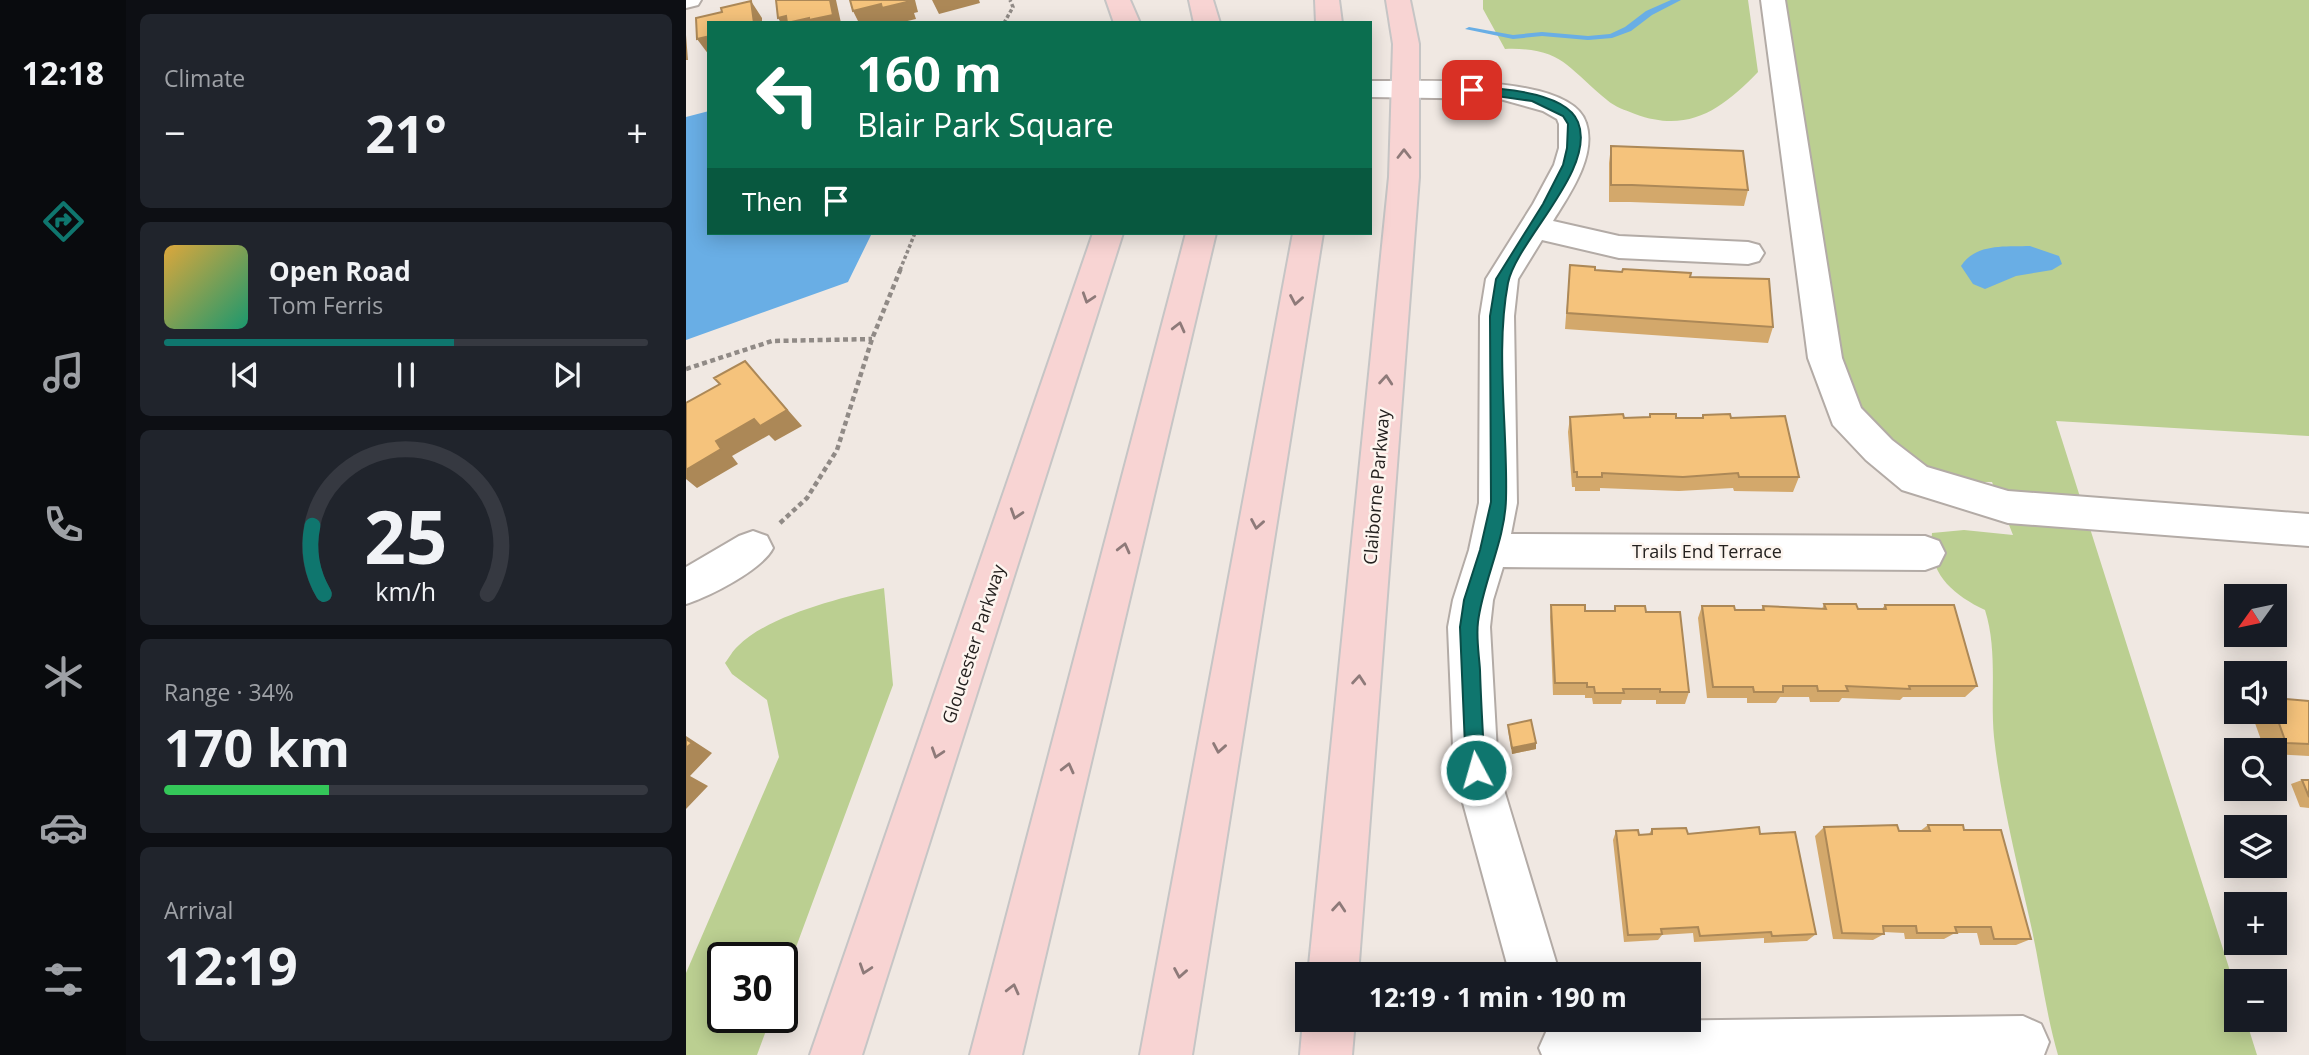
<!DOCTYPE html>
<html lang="en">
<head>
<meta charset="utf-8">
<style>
	:root { --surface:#171b24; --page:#20242c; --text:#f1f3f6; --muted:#9ea1a6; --line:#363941; --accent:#0f766e }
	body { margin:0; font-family:"Open Sans",sans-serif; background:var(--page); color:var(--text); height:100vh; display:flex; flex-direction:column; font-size:26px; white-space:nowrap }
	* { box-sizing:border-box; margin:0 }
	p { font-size:23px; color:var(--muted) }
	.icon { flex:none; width:38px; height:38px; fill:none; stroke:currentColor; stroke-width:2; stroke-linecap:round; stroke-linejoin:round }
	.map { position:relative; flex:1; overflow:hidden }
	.panel { display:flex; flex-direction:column; gap:14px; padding:14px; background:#0d0f14; width:560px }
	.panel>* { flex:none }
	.guide { position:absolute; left:21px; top:21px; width:665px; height:214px; border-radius:0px; box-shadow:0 4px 18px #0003; background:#0b6e4f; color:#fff; overflow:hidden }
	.needle { width:46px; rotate:237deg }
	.controls { position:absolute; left:1538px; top:584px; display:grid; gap:14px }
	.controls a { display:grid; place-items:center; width:63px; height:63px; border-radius:0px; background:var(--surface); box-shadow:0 4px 18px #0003; font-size:35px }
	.speed { position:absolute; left:21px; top:942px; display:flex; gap:14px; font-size:35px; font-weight:700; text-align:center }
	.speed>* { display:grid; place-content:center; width:91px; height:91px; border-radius:50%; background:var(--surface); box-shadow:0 4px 18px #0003; line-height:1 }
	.speed .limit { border:4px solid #111; border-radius:10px; background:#fff; color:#111 }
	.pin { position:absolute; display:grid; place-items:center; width:60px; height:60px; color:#fff; margin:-30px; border-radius:14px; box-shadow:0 4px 10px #0006 }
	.me { position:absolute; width:77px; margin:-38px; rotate:354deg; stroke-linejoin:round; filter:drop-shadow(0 0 5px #0008) }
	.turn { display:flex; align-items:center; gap:24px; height:147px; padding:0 35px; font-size:32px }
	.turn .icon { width:91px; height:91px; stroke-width:2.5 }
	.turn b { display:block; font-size:49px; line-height:60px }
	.then { display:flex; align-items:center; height:66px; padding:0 35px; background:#0003; gap:14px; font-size:26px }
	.big { font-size:52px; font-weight:700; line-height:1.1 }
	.panel .tile { flex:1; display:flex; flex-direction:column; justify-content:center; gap:10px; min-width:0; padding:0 24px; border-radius:10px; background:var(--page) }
	.panel .dial { align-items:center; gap:0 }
	.dial svg { height:182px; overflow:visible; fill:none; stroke:var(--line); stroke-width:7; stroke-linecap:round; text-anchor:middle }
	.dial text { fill:var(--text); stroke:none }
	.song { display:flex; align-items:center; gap:21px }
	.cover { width:84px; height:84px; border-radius:10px; background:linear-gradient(135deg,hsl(40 70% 55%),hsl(160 70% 35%)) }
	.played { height:7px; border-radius:4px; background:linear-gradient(90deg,var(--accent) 60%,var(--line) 60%) }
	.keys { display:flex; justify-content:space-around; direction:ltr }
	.heat { display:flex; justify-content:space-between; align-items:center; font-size:38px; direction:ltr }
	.charge { height:10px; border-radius:5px; background:linear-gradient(90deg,#34c759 34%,var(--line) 0) }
	.trip { position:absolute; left:609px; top:962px; width:406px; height:70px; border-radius:0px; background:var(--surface); box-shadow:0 4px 18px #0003; font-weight:700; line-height:70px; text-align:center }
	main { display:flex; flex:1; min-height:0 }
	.tabs { display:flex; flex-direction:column; width:126px; justify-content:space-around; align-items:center; background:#090b0e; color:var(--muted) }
	.tabs .icon { width:49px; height:49px }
	.tabs .selected { color:var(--accent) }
	.tabs b { font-size:32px; color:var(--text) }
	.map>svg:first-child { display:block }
</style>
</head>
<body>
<main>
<nav class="tabs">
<b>12:18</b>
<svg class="icon selected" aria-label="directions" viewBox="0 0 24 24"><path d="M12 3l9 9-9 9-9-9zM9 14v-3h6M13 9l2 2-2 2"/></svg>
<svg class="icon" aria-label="music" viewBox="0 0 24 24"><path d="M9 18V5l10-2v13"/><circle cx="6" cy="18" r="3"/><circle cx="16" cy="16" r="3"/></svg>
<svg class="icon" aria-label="phone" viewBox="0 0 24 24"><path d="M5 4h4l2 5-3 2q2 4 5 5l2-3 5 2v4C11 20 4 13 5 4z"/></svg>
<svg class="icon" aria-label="climate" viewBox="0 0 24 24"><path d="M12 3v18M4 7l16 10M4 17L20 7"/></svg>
<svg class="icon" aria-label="car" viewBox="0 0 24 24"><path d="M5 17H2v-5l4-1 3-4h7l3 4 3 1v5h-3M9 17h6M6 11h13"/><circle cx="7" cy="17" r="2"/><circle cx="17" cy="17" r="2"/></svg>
<svg class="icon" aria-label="filters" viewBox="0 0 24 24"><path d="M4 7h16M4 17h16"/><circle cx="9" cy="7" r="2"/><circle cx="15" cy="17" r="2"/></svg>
</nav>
<section class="panel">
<div class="tile"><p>Climate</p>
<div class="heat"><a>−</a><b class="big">21°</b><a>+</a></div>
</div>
<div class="tile">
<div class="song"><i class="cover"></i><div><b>Open Road</b><p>Tom Ferris</p></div></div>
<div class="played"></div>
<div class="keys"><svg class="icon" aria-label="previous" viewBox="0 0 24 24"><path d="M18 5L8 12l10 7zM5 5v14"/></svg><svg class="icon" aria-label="pause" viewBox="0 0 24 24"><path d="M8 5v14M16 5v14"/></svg><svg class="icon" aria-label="next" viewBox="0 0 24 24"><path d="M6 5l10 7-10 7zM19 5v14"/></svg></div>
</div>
<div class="tile dial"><svg viewBox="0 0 100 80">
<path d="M14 69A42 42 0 1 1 86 69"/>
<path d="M14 69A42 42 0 0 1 9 39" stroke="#0f766e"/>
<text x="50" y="56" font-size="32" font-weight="700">25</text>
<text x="50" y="72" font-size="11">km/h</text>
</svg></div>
<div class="tile"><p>Range · 34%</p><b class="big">170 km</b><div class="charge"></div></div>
<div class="tile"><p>Arrival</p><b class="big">12:19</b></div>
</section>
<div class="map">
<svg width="1623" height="1055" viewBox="0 0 1623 1055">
	<rect width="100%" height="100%" fill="#f0e8e2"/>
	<path fill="#bbcf91" d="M797 0H1062L1072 72C1036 109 1003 134 949 114 939 110 929 107 921 100 881 68 877 47 819 49L797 9Z
		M1092 0H1623V436L1370 421 1550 990V1020H1560L1571 1055H1372C1360 1014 1355 972 1346 930 1332 866 1315 802 1308 737 1304 695 1312 651 1299 610 1266 594 1241 573 1246 533L1278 530 1327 535 1306 482H1281L1254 474 1229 462 1185 430 1152 364Z
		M198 588 207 685 96 985V957H37V1017H85L71 1055H0V973L93 757 81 700 46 674 39 663C43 658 47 650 52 646 81 616 157 597 198 588Z"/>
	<path fill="#69aee5" d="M23 111V233H186L162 282 0 340V117Z
		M1344 246 1373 256 1376 264 1366 270 1330 276 1299 289 1287 284 1275 266C1290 243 1319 247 1344 246Z"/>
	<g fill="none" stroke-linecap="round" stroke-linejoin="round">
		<path fill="#69aee5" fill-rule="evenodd" d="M985 0H995L966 15 945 31 926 38 902 40 856 36 827 39 779 29 783 27 827 35 856 32 902 36 924 34 939 27 960 11Z"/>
		<g stroke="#b3aba6" stroke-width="4">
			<path id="minor" d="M0 0H15L12 5 0 8Z
				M1075 0H1099L1156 358 1175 408 1206 440 1241 467 1322 491 1623 514V546L1322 523 1216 490 1180 460 1147 425 1122 358Z
				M684 81C728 82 885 72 900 123 911 156 883 195 867 221L933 236 1062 242 1073 245 1078 253 1073 261 1062 264 933 258 856 240 832 279 828 316 831 503 825 534 1239 536 1253 541 1259 553 1253 565 1239 570 817 567 807 600 804 627 812 770 874 975H824L768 770 762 627 767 600 783 550 793 503 794 316 800 279 847 204 868 165 873 148V124L871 119 857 111 814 99 684 97Z
				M67 531 81 536 87 548C76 570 24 596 0 604V567L53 536Z
				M1337 1016 1355 1024 1363 1042 1358 1055H856L853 1048 861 1030 879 1022Z"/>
		</g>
		<g stroke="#c6c5c5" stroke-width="4">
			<path id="major" d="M420 0H444L454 23H428Z
				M503 0H527L534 23H508Z
				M629 0H653L656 23H630Z
				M700 0H724L733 44V177L672 975H622L703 177 707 44Z
				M407 233H437L176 1055H124Z
				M500 233H530L336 1055H284Z
				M607 233H637L506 1055H454Z
				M621 1011V1020H669L666 1055H614L617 1020Z"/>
		</g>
		<path stroke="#908a86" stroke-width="3.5" stroke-dasharray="3.5 2.5" stroke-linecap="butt" d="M318 23 327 7 324 0
			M214 270 229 233"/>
		<path stroke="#908a86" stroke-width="4.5" stroke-dasharray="5 3.5" stroke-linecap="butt" d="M0 369 86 341 186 339
			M94 523 121 498 151 450 186 339 215 268"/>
		<use href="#minor" fill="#fff" fill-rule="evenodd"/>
		<use href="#major" fill="#f8d4d3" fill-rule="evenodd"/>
	</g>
	<path fill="#d3a86b" d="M925 146 1062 190 1058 206 944 202H923V163Z
		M884 265 909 270 1004 277 1087 327 1082 343 879 329Z
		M964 414 990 418H1016L1017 415 1045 418 1113 477 1107 492 1048 491 1047 488 993 491 914 488V491H889V487H886L882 432 884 417H963Z
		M1138 604 1172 609H1196L1199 605 1291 686 1279 697H1217L1214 700 1156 698 1153 702H1124L1123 697H1094L1090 703H1061V698H1021L1012 618 1016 606 1049 610H1075L1077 606 1136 609Z
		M865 605 899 611H928L929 606 960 612 1003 692 999 704H970V700H936L935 704H907L906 698H899V695H867L864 617Z
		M1623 701V756L1589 754V751H1579L1565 712H1589Z
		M822 725 850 749 826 754 822 730Z
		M1616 780H1623V808L1614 807 1605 784Z
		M1242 825 1278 830 1345 939 1330 945H1294L1291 933H1269L1258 939H1219L1218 933 1198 932V934L1187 940 1147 939 1129 836 1138 827 1213 831H1234Z
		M966 829 1002 834H1074L1130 934 1121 941 1078 943V938L1008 942 1007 933 976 935 972 940 938 942 927 840 930 831 953 835 963 834Z"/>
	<path fill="#ac8857" d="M144 0H150L155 23H95L92 18 100 16 123 18Z
		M220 0H229L232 12 228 13 230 19 213 23H204L203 21 194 23H173L167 11 195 4Z
		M246 0H293L294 3 253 14Z
		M65 1 76 18V23H68Z
		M0 35 2 60H0Z
		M20 37 23 40V55L11 39Z
		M59 361 116 426 89 441 83 435 46 456 52 464 11 488 0 479V470L30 441 68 419Z
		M0 736 26 753 4 776 22 786 0 809Z
		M850 743V749L826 754V748Z"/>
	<path fill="#f5c37c" stroke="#ac8857" stroke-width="2" d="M90 0H144L147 15 123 20V18L101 23 100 16 92 18Z
		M164 0H220L221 2 196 8 195 4 167 11Z
		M65 1 68 23H23V43H21L20 37 11 39 10 18 36 12 35 8Z
		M925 146 1057 151 1062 190 946 185H925Z
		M884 265 909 267V270L936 272 937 269 1005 273 1004 277 1083 279 1087 327 881 313Z
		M59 361 101 410 74 426 68 419 30 441 35 449 0 470V403L34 384 28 378Z
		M937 414 938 418 964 417V414H990V418H1017V415L1044 414 1045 418 1099 416 1113 477H1053L1052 473 997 477 916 473V477H891V472H888L884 417Z
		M1138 604H1170L1172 609H1200L1199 605H1268L1291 686H1223L1224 689 1160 686 1162 691H1132L1131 686H1097V692H1068L1067 687H1027L1016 606H1048L1049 610H1078L1077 606 1140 609Z
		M865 605H899V611H929V606H959L960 612H994L1003 692H974V689H937L938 693H909L908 687H901V683H869Z
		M1589 698 1623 701V744L1600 743 1589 712Z
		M845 720 850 743 826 748 822 725Z
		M0 739 6 743 0 748Z
		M1616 780H1623V797Z
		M1211 825 1213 831H1244L1242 825H1277L1278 830H1315L1345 939H1308L1305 927H1269L1271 933H1231L1230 926H1197L1198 934 1156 933 1138 827Z
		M1073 827 1074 834 1109 832 1130 934 1086 936 1085 932 1014 936 1012 927 975 929 976 934 942 935 930 831 952 830 953 835 966 834V829L1000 828 1002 834Z"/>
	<defs><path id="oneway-chevron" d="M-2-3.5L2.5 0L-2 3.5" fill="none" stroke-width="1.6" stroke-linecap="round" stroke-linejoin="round" transform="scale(1.75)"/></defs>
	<g stroke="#8e7a79">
		<use href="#oneway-chevron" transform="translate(718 154) rotate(-90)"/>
		<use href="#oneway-chevron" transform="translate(402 298) rotate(108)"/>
		<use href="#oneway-chevron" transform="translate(610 300) rotate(100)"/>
		<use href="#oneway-chevron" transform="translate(493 327) rotate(-76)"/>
		<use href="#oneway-chevron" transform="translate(700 380) rotate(-85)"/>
		<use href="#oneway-chevron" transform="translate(330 514) rotate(108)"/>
		<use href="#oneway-chevron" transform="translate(571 524) rotate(100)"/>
		<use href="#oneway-chevron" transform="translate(438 548) rotate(-76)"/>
		<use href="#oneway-chevron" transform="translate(673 680) rotate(-85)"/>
		<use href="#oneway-chevron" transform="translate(533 748) rotate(100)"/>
		<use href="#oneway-chevron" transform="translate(251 753) rotate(108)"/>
		<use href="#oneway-chevron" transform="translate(382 768) rotate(-76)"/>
		<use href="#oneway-chevron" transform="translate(653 907) rotate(-85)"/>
		<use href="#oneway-chevron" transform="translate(179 969) rotate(108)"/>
		<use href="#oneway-chevron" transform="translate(494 973) rotate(100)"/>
		<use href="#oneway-chevron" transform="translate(327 989) rotate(-76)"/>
	</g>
	<path fill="#0f766e" stroke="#0a4d48" stroke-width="2" d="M786 87C813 88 880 92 892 122 911 169 831 240 822 283 809 351 822 429 820 499 819 541 797 581 792 622 790 638 793 654 794 670 795 703 797 737 799 770L796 777 790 779 783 777 780 770 774 627 778 600 794 550 805 502 804 316 810 279 857 204 877 165 881 148 882 124 877 116 846 101 782 92V88Z"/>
	<g text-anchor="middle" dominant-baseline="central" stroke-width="5" stroke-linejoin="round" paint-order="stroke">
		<g font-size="18" fill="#24211f" stroke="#fdf5ef">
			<text transform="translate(690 487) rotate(-85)">Claiborne Parkway</text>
			<text x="1021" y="551">Trails End Terrace</text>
			<text transform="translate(287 644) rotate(-72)">Gloucester Parkway</text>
		</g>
	</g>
</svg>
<div class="controls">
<a><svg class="needle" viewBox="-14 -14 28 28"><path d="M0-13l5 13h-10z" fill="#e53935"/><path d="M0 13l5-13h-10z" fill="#9ea1a6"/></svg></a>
<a><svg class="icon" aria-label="sound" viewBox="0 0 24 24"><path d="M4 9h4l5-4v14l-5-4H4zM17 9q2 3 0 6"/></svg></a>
<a><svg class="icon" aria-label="search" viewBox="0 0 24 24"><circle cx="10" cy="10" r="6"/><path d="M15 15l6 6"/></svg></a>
<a><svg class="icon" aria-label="layers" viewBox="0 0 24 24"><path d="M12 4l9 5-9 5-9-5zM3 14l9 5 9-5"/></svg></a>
<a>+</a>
<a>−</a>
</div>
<div class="speed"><div class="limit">30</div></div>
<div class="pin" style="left:786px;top:90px;background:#d93025"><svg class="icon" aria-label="arrive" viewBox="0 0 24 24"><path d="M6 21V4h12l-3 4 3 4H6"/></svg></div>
<svg class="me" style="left:790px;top:770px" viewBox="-20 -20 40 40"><circle r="17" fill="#0f766e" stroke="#fff" stroke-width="3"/><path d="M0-11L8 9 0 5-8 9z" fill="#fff"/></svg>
<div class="trip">12:19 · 1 min · 190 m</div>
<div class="guide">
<div class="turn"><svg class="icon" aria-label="left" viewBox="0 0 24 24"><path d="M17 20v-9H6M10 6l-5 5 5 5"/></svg><div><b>160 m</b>Blair Park Square</div></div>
<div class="then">Then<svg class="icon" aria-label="arrive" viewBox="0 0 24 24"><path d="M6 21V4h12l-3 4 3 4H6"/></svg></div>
</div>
</div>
</main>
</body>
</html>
